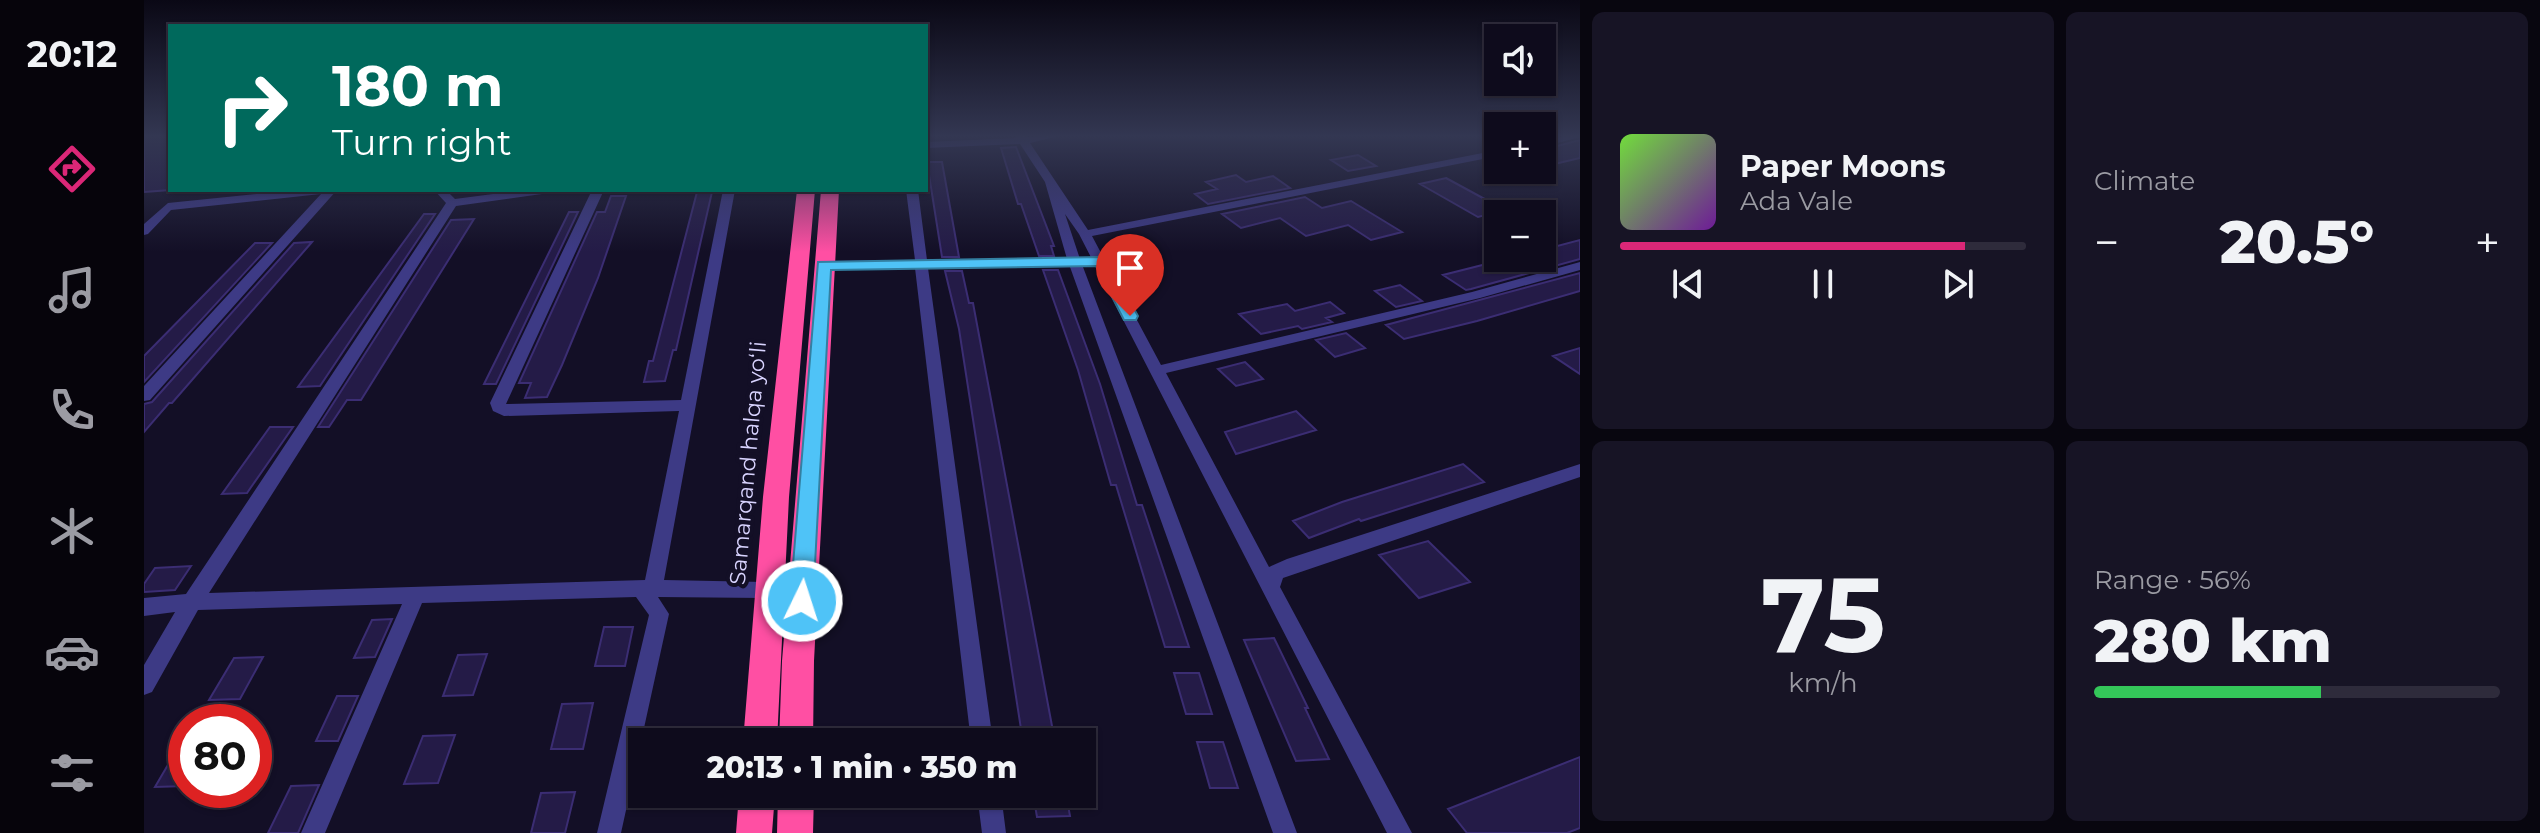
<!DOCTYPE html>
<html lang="en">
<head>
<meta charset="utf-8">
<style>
	:root { --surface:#0e0b1c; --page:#171425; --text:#f1f3f6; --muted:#9b9ba3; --line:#2e2b3b; --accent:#db2777 }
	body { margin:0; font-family:Montserrat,sans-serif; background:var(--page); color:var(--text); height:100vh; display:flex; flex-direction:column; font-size:30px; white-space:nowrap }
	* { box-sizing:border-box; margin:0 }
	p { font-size:26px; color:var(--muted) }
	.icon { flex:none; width:44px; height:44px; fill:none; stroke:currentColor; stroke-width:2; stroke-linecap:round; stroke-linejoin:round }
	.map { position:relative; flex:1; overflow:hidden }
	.drawer { display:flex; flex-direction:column; gap:12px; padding:12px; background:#08060f; width:960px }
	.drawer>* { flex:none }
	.guide { position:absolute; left:24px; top:24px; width:760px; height:168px; border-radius:0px; box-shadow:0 2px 6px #0004,0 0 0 2px var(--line); background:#00695c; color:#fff; overflow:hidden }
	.fabs { position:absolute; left:1340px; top:24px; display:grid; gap:16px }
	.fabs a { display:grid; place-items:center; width:72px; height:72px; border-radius:0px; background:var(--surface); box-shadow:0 2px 6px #0004,0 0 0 2px var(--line); font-size:40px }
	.speed { position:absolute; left:24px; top:704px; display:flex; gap:16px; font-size:40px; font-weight:700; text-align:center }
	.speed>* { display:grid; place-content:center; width:104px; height:104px; border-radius:50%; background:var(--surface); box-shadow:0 2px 6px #0004,0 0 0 2px var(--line); line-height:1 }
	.speed .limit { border:12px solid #d22; background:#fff; color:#111 }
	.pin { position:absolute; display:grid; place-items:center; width:68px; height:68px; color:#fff; margin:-82px -34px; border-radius:50% 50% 50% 0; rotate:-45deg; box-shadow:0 0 8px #0007 }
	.pin .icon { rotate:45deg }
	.me { position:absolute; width:88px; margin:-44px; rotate:4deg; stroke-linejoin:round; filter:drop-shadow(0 0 6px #0008) }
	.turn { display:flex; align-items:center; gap:28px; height:168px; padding:0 32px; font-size:36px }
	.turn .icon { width:104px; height:104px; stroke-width:2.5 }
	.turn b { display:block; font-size:56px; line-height:68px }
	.big { font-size:60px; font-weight:800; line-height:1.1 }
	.drawer .tile { flex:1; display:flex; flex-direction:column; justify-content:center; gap:12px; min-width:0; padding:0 28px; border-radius:12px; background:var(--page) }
	.drawer .dial { align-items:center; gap:0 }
	.dial b { font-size:104px; line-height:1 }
	.song { display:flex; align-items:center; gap:24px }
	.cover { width:96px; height:96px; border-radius:12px; background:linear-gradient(135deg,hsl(100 70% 55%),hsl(280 70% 35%)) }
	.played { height:8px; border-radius:4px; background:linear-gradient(90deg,var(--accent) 85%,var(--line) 85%) }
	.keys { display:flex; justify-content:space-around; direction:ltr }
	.heat { display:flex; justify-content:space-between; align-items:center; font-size:44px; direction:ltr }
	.charge { height:12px; border-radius:6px; background:linear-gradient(90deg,#34c759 56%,var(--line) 0) }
	.drawer .tiles { flex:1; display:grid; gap:12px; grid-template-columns:repeat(2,1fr) }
	.trip { position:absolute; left:484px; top:728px; width:468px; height:80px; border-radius:0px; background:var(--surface); box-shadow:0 2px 6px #0004,0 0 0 2px var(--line); font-weight:800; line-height:80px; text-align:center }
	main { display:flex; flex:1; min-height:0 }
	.menu { display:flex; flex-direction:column; width:144px; justify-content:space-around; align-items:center; background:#06040b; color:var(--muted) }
	.menu .icon { width:56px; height:56px }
	.menu .selected { color:var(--accent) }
	.menu b { font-size:36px; color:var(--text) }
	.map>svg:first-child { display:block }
</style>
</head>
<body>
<main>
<nav class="menu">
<b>20:12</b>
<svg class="icon selected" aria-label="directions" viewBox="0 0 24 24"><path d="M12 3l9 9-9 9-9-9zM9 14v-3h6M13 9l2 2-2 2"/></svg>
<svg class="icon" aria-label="music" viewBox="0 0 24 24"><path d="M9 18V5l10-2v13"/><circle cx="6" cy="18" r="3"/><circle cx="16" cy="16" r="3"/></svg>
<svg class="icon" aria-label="phone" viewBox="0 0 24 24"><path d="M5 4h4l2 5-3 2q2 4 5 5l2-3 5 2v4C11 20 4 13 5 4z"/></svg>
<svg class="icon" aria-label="climate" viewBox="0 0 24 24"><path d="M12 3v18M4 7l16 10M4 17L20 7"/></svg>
<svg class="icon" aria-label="car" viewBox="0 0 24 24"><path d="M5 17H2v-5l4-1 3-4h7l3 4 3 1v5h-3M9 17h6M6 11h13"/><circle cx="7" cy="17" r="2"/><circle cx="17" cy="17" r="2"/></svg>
<svg class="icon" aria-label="filters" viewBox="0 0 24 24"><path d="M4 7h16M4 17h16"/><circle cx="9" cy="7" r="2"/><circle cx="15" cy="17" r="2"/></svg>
</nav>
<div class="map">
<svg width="1436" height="833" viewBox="0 0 1436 833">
	<rect width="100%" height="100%" fill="#130f26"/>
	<path fill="#241b47" stroke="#3b2d73" stroke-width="2" d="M0 135H26V190L0 192Z
		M1436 140V158L1398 167V150Z
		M872 147 910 246H907L910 256H895L877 204H874L857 148Z
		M1214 155 1232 166 1204 171 1187 160Z
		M783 162H798L815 257H798Z
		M1092 175 1102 182 1129 176 1146 188 1064 204 1051 194 1073 189 1062 182Z
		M1302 178 1361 210 1334 217 1276 184Z
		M553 192H568L532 350H529L521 381 500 382 505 361H509Z
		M467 196H482L454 278 418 365 403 397 381 398 387 383H375L453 212H461Z
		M1161 197 1178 208 1207 201 1258 232 1227 240 1204 225 1162 236 1136 218 1097 228 1078 214Z
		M425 212H434L352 384H340Z
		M280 214H291L176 386 154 387Z
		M330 219 217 400H203L185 427H174L307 220Z
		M1436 240V259L1327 289 1322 290 1299 275 1366 258H1398V250Z
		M168 242 28 403H25L0 432V404L8 402 150 243Z
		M111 243H128L0 382V356Z
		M899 270H914L956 384 993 505H998L1045 647H1021L972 485H967L934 370Z
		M801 271H818L825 303H829L911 742H879L815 329Z
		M1436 273V291L1333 321 1260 339 1242 325Z
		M1256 285 1278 301 1252 307 1231 291Z
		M1186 302 1200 313 1182 318 1188 322 1158 329 1154 326 1117 334 1095 314 1143 304 1151 311Z
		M1202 333 1221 348 1191 357 1172 340Z
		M1436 348V374L1409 356Z
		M1101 362 1119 379 1092 386 1074 369Z
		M1152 411 1172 430 1092 454 1081 432Z
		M126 427H149L103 493 78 494Z
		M1319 464 1340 482 1217 521 1215 519 1165 538 1149 521 1198 502Z
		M1284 541 1326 582 1275 598 1235 555Z
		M47 566 31 590 0 592V584L11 568Z
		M248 619 231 657 210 658 228 620Z
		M460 627H489L481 666H451Z
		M1130 638 1164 708H1161L1185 759 1152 761 1100 640Z
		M343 654 329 695 299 696 314 655Z
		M119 657 96 699 65 700 90 658Z
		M1030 673H1055L1068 714H1042Z
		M193 696H214L194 741H172Z
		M449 703 439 749H407L418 704Z
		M42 734V786L11 787Z
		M311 735 294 783 260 784 279 736Z
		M1053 742H1079L1094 788H1066Z
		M1436 757V828L1423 833H1323L1304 809Z
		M175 785 154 833H124L147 786Z
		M431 792 421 833H387L397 793Z
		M889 794H922L926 816 893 817Z"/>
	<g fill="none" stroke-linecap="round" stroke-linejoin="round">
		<path fill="#3d3a85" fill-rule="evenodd" d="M870 135H880L882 137 919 135 886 143 944 230 1354 150V156L948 236 1017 365 1328 292 1436 262V270L1336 298 1022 373 1125 567 1143 559 1436 464V477L1139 578 1136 587 1268 833H1243L935 234 921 214 936 259 945 263 939 267 1153 833H1129L926 267 784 268 849 742H827L771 268 680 269 674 265 680 261 771 260 762 190H774L783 260 923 259 901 182 876 144 782 148V142L872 138Z
			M1426 135 1436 137 1398 147V141Z
			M151 190H193L6 400 0 401V386L177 194 27 210 4 234 0 235V224L24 203Z
			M290 190H302L311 199 379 190H411L405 193 312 206 65 593 501 580 535 411 360 416 349 411 346 403 448 190H460L362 404 537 400 579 190H591L520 580 626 582 633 584 636 590 633 596 626 598 514 597 525 614 477 833H453L505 615 492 597 278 603 181 833H157L258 604 54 610 8 692 0 695V665L31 612 0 616V598L42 594 302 203Z
			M833 794H857L862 833H838Z"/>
		<path fill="#ff4fa3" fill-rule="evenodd" d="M653 190H671L645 497 633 742H599L619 497Z
			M677 190H695L670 661 669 742H635L638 661Z
			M595 794H631L628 833H592Z
			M634 794H670L669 833H633Z"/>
	</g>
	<linearGradient id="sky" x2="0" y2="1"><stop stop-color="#0a0815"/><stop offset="0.54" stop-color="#333752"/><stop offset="1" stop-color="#333752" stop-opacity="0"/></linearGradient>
	<rect width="1436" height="252" fill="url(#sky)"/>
	<path fill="#4fc3f7" stroke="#337fa1" stroke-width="2" d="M957 257 964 262 994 316 992 320H980L952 266 687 270 669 601 666 608 658 611 650 608 646 601 674 262Z"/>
	<g text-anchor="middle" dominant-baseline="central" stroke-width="8" stroke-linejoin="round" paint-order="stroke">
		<g font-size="22" fill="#d9d4ff" stroke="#130f26">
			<text transform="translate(604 463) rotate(-85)">Samarqand halqa yoʻli</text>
		</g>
	</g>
</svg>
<div class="fabs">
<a><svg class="icon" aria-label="sound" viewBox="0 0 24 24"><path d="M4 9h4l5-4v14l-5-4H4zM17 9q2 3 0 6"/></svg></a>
<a>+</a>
<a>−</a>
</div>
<div class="speed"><div class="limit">80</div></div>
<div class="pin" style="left:986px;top:316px;background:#d93025"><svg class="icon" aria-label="arrive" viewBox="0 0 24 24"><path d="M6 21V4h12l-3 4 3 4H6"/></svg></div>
<svg class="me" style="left:658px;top:601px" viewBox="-20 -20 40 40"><circle r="17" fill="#4fc3f7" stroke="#fff" stroke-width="3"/><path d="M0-11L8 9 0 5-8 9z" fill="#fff"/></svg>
<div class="trip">20:13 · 1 min · 350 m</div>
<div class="guide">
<div class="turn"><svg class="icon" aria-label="right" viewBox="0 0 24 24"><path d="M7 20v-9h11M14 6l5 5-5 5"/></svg><div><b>180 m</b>Turn right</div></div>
</div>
</div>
<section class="drawer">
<div class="tiles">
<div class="tile">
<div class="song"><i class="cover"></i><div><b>Paper Moons</b><p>Ada Vale</p></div></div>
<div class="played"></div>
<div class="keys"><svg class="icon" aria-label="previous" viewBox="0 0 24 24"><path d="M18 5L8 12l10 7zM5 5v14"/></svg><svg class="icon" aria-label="pause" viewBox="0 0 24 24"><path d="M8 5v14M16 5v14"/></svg><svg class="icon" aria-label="next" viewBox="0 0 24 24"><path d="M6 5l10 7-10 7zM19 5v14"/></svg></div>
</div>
<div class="tile"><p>Climate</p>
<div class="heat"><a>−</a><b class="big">20.5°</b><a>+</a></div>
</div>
<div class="tile dial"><b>75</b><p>km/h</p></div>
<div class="tile"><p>Range · 56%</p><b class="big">280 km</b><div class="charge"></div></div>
</div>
</section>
</main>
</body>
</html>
